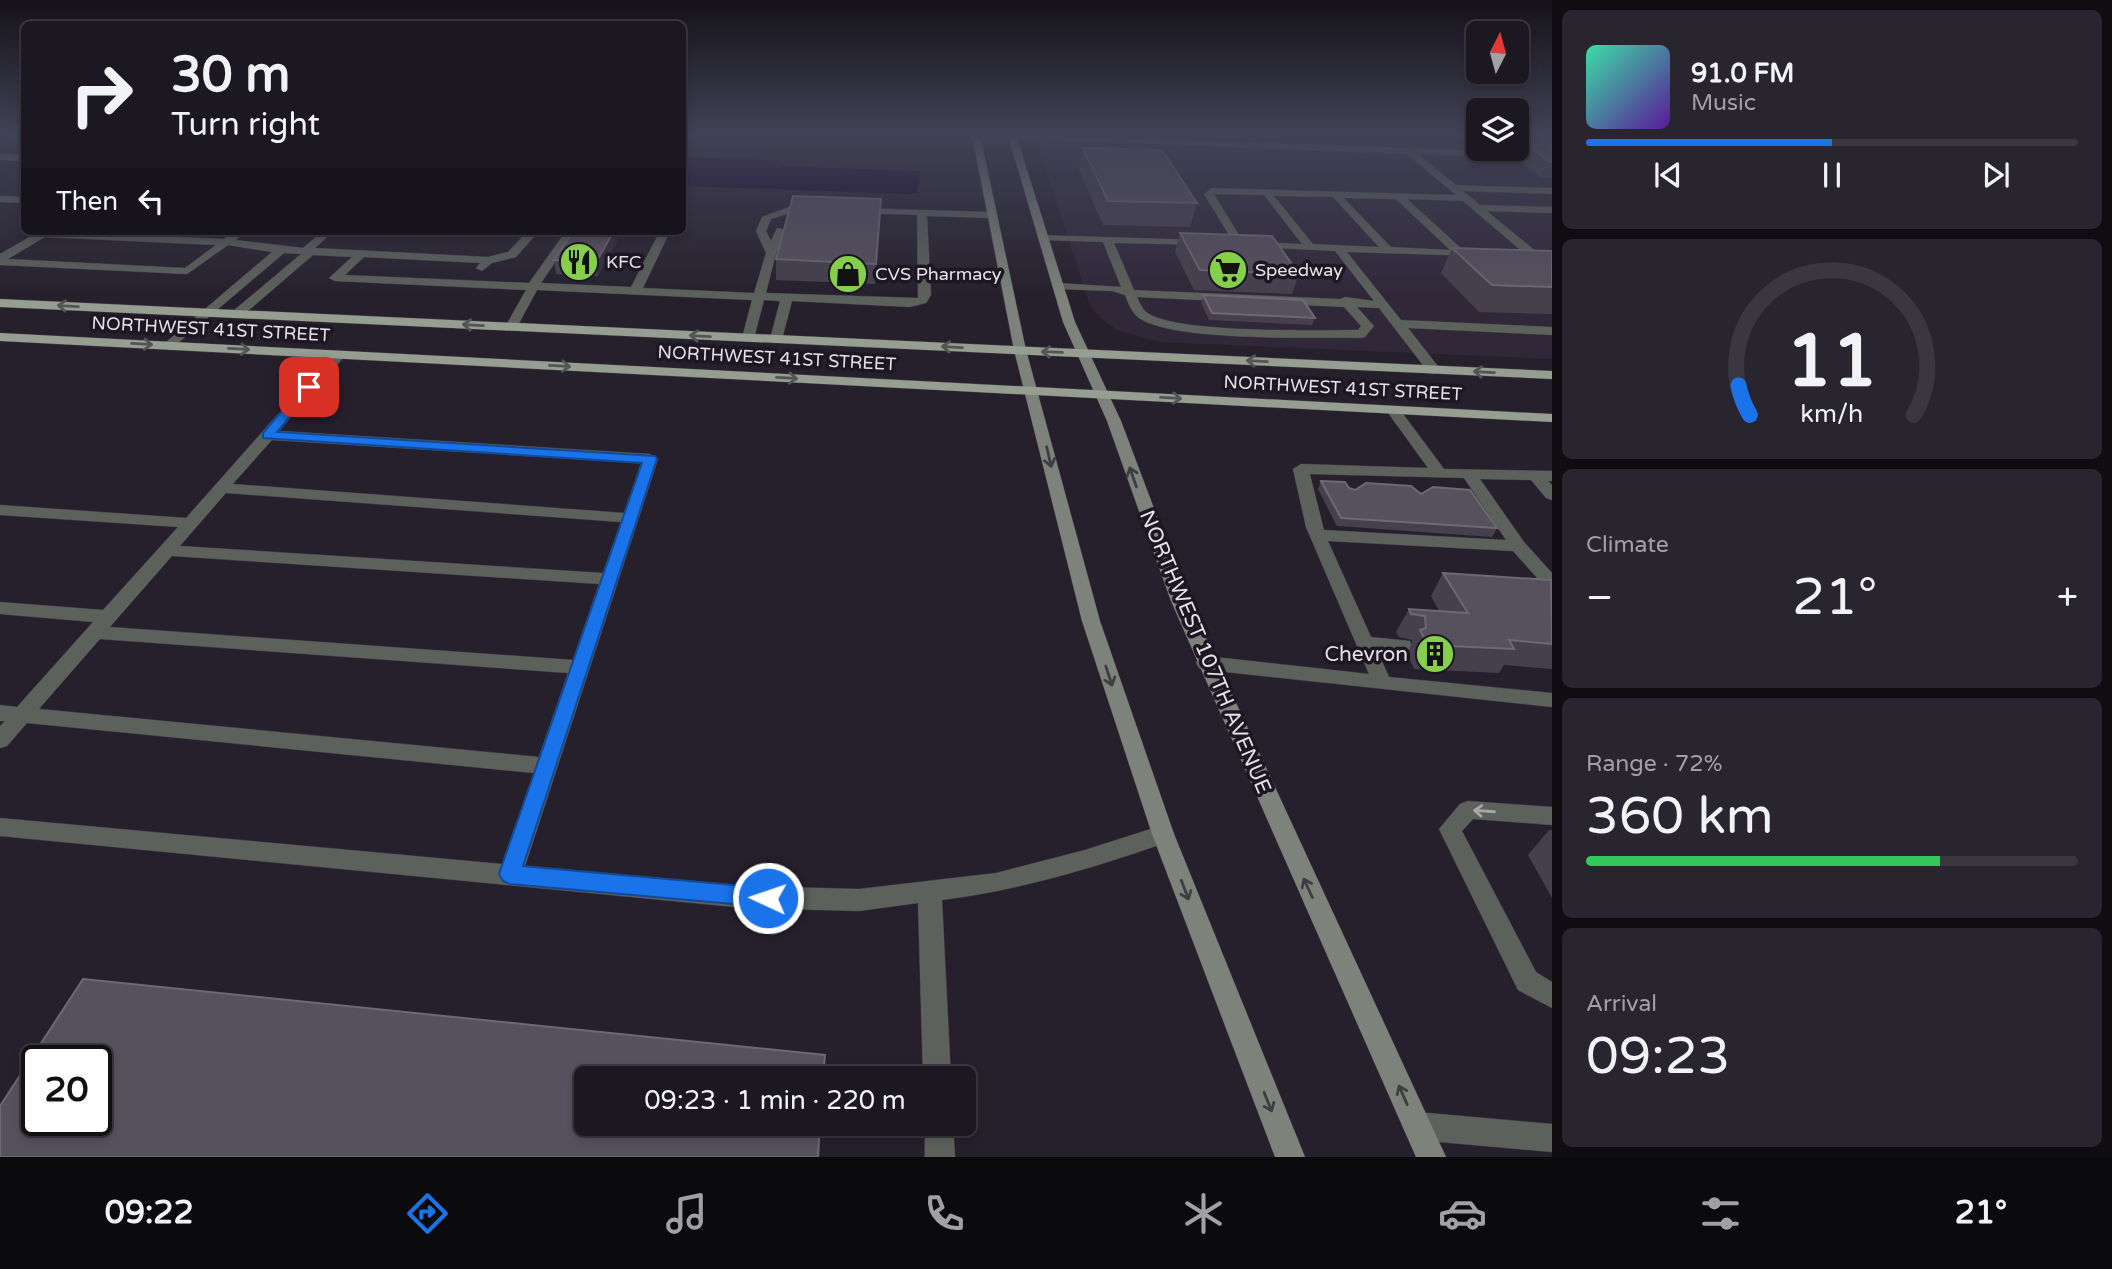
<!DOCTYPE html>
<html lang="en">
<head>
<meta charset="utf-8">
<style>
	:root { --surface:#1c1821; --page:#29252e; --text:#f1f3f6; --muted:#a0a0a5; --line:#3a373f; --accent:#1a73e8 }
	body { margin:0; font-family:"Varela Round",sans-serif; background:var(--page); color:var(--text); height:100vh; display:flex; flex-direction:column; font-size:26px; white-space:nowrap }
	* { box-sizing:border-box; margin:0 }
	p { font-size:23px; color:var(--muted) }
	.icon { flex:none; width:38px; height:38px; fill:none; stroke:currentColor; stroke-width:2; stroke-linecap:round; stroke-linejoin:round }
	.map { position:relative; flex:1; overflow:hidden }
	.sheet { display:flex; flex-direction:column; gap:10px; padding:10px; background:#0f0d12; width:560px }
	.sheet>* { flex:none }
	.banner { position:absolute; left:21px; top:21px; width:665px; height:214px; border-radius:10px; box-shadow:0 4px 10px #0003,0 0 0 2px var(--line); background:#1c1821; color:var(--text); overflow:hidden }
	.needle { width:46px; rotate:6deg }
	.tools { position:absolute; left:1466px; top:21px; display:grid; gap:14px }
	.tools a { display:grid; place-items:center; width:63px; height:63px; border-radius:10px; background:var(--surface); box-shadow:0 4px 10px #0003,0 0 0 2px var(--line); font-size:35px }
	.speed { position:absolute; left:21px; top:1045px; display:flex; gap:14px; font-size:35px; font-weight:700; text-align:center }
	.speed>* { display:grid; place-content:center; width:91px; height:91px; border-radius:50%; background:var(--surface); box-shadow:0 4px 10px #0003,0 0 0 2px var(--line); line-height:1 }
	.speed .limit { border:4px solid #111; border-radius:10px; background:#fff; color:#111 }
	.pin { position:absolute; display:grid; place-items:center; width:60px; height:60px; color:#fff; margin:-30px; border-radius:14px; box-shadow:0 4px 10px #0006 }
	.me { position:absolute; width:77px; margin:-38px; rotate:273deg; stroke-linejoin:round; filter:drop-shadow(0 0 5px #0008) }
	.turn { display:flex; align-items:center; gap:24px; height:147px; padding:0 35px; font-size:32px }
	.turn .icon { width:91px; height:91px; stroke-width:2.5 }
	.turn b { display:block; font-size:49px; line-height:60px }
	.then { display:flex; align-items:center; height:66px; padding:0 35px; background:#0003; gap:14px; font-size:26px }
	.big { font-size:52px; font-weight:600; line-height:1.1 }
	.sheet .widget { flex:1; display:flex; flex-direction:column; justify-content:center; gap:10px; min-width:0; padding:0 24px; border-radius:10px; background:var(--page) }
	.sheet .dial { align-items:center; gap:0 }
	.dial svg { height:182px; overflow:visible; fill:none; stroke:var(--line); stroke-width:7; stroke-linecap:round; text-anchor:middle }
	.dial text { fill:var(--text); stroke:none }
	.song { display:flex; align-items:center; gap:21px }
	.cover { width:84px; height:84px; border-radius:10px; background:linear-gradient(135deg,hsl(160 70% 55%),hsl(270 70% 35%)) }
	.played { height:7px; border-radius:4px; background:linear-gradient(90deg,var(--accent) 50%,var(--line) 50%) }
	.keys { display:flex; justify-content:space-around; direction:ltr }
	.heat { display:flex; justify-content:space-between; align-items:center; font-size:38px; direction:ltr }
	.charge { height:10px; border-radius:5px; background:linear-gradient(90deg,#34c759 72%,var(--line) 0) }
	.trip { position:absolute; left:574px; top:1066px; width:402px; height:70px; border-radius:10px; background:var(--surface); box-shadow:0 4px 10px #0003,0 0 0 2px var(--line); font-weight:600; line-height:70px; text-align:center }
	.menu { display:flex; height:112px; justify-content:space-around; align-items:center; background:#0b0a0d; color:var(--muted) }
	.menu .icon { width:49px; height:49px }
	.menu .active { color:var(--accent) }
	.menu b { font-size:32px; color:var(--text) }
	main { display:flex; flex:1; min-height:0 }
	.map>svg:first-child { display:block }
</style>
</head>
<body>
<main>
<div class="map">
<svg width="1552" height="1157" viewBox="0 0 1552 1157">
	<rect width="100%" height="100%" fill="#26202c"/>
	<path fill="#302839" d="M1035 135 1479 146V149L1552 148V359L1160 342 1117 330 1100 318 1089 303Z"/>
	<path fill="#150029" d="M683 157 775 160 787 166 920 171 917 193 909 194 683 186Z"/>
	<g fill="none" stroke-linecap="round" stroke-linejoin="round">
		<g stroke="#413b46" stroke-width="1">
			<path id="lane" d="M937 135H1026L1552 153V159L1418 154 1456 185 1552 188V194L1463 191 1480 205 1552 207V213L1487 211 1539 254V258H1519V254L1524 253 1463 201 1407 199 1463 250 1478 252V256L1347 252 1401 320 1552 327V335L1408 328 1441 370 1434 374 1429 373 1379 308 1357 307 1374 326 1365 337 1361 338C1314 337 1174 342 1139 318 1132 313 1128 303 1125 295L1112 291 1058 289 1052 286 1058 283 1121 287 1103 242 1043 240 1039 239V235L1201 240 1206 243 1205 245 1114 243 1134 290 1340 299 1345 297 1374 301 1335 251 1253 247 1252 245 1257 242 1302 244 1264 195 1214 194 1245 245 1240 248 1235 245 1204 194 1212 188 1456 195 1407 154ZM1274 196 1333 197 1379 247 1313 244ZM1344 198 1396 199 1450 250 1391 247ZM1137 297 1344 307 1361 326 1358 330C1319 330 1169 334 1145 311 1142 308 1139 301 1137 297Z
				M0 154 24 155V161L0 160Z
				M0 196 24 197V203L0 202Z
				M812 205 816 206V210L793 212 771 219 766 231 771 241 777 228 786 230 776 253 766 293 918 298 917 215 858 213 853 210 854 208 991 212 996 215 991 218 927 216 931 295 926 303 910 307 792 301 782 339 776 343 770 339 780 301 764 300 754 338 748 342 742 338 752 300 537 290 517 327 511 331 505 327 526 290 335 281 329 278 352 257 313 255 241 317H233V311L301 254 284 253 170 350 164 346 165 343 272 252 228 245 187 274 0 265V254L40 231 224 239 234 231H246L236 240 303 248 323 231H334L315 248 488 257 508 252 528 231H539L516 257 492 263 482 271 476 268 480 263 364 257 345 275 529 283 566 231H576L541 283 631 287 660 231H670L643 288 754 293 766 253 756 231 762 217 792 206ZM45 237 216 245 185 268 8 259Z
				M338 351 343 352V358L279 431 650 454 658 459 525 866 745 886 859 889 996 873 1085 850 1163 825 1171 827 1174 834 1171 841C1096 867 1021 890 942 900L951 1078H923L918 903 859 911 745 908 0 836V818L502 864 534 773 27 723 7 746 0 748V726L5 721H0V705L17 707 93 622 0 614V602L103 610 178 527 0 515V505L186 518 333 352ZM272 440 641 463 624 513 233 484ZM226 493 621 522 603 573 180 546ZM172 556 599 584 573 660 110 627ZM100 639 568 673 539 757 39 709Z
				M1393 406 1398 407 1444 469 1552 471V481H1548L1552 485V500L1546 498 1531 480 1480 479 1524 542 1552 573V590L1546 588 1513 551 1328 541 1371 637 1410 641 1412 646 1410 651 1377 650 1389 677 1552 693V707L1206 670 1199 668 1196 663 1199 658 1206 656 1369 674 1306 527 1293 469 1301 464 1428 468 1386 410ZM1310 474 1464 478 1506 540 1324 530Z
				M1468 801 1552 807V825L1473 819 1462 831 1536 972 1552 982V1008L1518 990 1439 829 1460 804Z
				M1417 1112 1552 1124V1152L1417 1140 1407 1136 1403 1126 1407 1116Z
				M925 1124H953L955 1157H925Z"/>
		</g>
		<g stroke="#413b46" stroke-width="1">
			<path id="secondary" d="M972 135H980L1026 350 1100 621 1174 834 1305 1157H1275L1152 834 1082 621 1014 350Z
				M1008 135H1016L1075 322 1121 421 1189 601 1446 1157H1416L1171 601 1107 421 1063 322Z"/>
		</g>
		<g stroke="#413b46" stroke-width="1">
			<path id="primary" d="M0 299 1552 371V379L0 307Z
				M0 333 1552 414V422L0 341Z"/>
		</g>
		<use href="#lane" fill="#5d615b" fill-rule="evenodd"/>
		<use href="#secondary" fill="#7d837a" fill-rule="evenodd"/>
		<use href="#primary" fill="#969e92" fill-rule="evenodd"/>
	</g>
	<path fill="#46404d" d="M1517 135H1552V178H1542L1518 160 1522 150 1504 149H1517Z
		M1083 148 1197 203 1190 227 1103 225 1079 170Z
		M881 199 875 284 776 280V259Z
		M573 231H616L617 241 598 276 556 274 554 260Z
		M1180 233 1299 274 1292 294 1194 290 1175 252Z
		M1452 248 1552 251V314L1479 312 1441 273Z
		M1203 295 1315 318 1312 325 1209 320 1201 303Z
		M1321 481 1355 490 1421 494 1497 528 1492 537 1337 526 1318 489Z
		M1443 573 1552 581V669L1504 665 1499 673 1414 669 1407 654 1412 643V640L1399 637 1396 632 1409 609 1439 611 1431 596Z
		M1549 830H1552V898L1528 855Z"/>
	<path fill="#322c39" d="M0 135H11L0 140Z
		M614 231H616L617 241 598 276 596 262Z"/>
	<path fill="#57515e" stroke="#6d6873" stroke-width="2" fill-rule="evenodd" d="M1525 144 1552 145V162H1550Z
		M1083 148 1162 150 1197 203 1108 201Z
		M793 196 881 199 876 264 776 259Z
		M573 231H614L596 262 554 260Z
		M1180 233 1272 236 1299 274 1200 270Z
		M1452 248 1552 251V287L1492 285Z
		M1203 295 1303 300 1315 318 1212 313Z
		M1321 481 1345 482 1349 488 1355 490 1366 483 1411 486 1421 494 1433 487 1470 490 1497 528 1341 518Z
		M1443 573 1551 580 1552 644 1509 640 1514 649 1428 645 1420 630 1426 628 1425 616 1411 614 1409 609 1468 613Z
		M83 979 825 1055 823 1078H586V1124H820L818 1157H0V1106ZM37 1060H96V1120H37Z"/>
	<defs><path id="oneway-shaft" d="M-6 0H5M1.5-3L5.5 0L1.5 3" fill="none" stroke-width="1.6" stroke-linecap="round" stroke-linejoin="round" transform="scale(1.75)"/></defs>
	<g stroke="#535454">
		<use href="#oneway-shaft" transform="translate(68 306) rotate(-177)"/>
		<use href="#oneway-shaft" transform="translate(473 325) rotate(-177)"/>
		<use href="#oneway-shaft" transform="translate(700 336) rotate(-177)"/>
		<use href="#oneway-shaft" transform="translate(142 344) rotate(3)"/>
		<use href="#oneway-shaft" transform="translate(952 347) rotate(-177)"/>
		<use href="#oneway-shaft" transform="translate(239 349) rotate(3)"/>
		<use href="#oneway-shaft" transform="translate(1052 352) rotate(-178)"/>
		<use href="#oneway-shaft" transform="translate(1257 361) rotate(-177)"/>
		<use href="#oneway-shaft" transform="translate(560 366) rotate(3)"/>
		<use href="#oneway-shaft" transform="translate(1484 372) rotate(-177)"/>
		<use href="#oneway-shaft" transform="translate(787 378) rotate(3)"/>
		<use href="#oneway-shaft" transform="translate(1171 398) rotate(3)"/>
	</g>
	<g stroke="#3e3d41">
		<use href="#oneway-shaft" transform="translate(1049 457) rotate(77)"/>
		<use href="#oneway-shaft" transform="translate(1133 477) rotate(-109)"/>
		<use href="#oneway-shaft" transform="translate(1109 676) rotate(72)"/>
		<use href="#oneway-shaft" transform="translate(1308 888) rotate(-115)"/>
		<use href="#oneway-shaft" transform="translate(1185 890) rotate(69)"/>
		<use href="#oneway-shaft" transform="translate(1403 1095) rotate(-114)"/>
		<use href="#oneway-shaft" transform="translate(1268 1102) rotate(68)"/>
	</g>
	<use stroke="#a7a7a9" href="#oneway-shaft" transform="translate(1484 811) rotate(-176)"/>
	<linearGradient id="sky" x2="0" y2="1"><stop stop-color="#151218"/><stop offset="0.45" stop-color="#414256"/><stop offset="1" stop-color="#414256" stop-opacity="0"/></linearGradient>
	<rect width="1552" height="297" fill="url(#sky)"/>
	<path fill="#1a73e8" stroke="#114b97" stroke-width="2" d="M309 383 316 387 277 432 655 456 657 459 523 866 768 888 775 891 779 898 775 905 768 907 510 884 503 881 499 874 642 463 263 438V433L305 384Z"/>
	<defs>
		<g id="restaurant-disc" transform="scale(2.0125)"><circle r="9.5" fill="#86cf4c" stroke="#1c1722"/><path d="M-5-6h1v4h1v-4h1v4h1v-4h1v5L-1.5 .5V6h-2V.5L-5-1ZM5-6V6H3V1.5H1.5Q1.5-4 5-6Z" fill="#111"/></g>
		<g id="supermarket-disc" transform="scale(2.0125)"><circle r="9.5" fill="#86cf4c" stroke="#1c1722"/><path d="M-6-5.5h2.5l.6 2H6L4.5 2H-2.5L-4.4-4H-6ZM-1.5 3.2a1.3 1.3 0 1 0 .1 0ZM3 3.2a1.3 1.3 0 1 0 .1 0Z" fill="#111"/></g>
		<g id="shop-disc" transform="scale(2.0125)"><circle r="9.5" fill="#86cf4c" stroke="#1c1722"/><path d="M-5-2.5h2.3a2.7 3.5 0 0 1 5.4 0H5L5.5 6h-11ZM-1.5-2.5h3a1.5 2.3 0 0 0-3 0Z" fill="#111"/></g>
		<g id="building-disc" transform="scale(2.0125)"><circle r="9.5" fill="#86cf4c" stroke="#1c1722"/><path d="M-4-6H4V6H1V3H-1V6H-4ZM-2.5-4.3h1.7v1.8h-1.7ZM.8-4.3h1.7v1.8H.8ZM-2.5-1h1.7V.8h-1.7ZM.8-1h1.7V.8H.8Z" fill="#111"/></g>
	</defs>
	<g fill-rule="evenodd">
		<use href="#restaurant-disc" x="579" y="262"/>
		<use href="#supermarket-disc" x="1228" y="270"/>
		<use href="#shop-disc" x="848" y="274"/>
		<use href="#building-disc" x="1435" y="654"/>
	</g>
	<g text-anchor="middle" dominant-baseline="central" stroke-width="7" stroke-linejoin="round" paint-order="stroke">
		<g font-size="18" fill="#e4e1e9" stroke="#1c1722" text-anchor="start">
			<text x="606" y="262">KFC</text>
			<text x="1255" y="270">Speedway</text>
			<text x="875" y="274">CVS Pharmacy</text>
		</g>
		<g font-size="18" fill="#e4e1e9" stroke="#1c1722">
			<text transform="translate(211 329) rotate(3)">NORTHWEST 41ST STREET</text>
			<text transform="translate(777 358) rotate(3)">NORTHWEST 41ST STREET</text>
			<text transform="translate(1343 388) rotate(3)">NORTHWEST 41ST STREET</text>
		</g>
		<g font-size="21" fill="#e4e1e9" stroke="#1c1722">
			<text transform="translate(1205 652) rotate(67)">NORTHWEST 107TH AVENUE</text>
		</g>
		<g font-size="21" fill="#e4e1e9" stroke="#1c1722" text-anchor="end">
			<text x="1408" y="654">Chevron</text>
		</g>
	</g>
</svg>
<div class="tools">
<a><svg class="needle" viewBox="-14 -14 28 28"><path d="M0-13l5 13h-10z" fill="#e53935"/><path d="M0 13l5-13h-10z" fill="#a0a0a5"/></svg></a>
<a><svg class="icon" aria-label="layers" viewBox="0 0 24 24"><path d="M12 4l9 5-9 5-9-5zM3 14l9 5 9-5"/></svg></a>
</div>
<div class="speed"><div class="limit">20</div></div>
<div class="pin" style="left:309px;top:387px;background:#d93025"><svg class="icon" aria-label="arrive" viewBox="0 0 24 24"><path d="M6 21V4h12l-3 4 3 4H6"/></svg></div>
<svg class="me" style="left:768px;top:898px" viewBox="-20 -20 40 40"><circle r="17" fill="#1a73e8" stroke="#fff" stroke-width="3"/><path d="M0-11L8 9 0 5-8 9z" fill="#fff"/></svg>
<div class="trip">09:23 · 1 min · 220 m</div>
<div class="banner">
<div class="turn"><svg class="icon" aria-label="right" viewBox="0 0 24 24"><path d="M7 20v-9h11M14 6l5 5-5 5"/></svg><div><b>30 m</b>Turn right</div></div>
<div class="then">Then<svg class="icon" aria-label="left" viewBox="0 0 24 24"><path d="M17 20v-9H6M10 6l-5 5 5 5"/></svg></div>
</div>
</div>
<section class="sheet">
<div class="widget">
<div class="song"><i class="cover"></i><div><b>91.0 FM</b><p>Music</p></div></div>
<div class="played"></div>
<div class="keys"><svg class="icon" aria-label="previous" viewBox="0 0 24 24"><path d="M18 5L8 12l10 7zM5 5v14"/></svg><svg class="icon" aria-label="pause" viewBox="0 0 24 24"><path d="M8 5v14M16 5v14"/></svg><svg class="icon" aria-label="next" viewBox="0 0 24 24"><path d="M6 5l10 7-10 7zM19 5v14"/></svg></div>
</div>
<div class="widget dial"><svg viewBox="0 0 100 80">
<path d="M14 69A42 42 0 1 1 86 69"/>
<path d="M14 69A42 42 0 0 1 9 56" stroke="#1a73e8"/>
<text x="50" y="56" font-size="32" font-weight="700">11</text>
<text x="50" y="72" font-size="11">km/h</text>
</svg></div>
<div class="widget"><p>Climate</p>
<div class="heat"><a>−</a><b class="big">21°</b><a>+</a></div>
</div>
<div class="widget"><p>Range · 72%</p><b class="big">360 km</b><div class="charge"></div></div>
<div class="widget"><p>Arrival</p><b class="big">09:23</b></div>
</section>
</main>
<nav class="menu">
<b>09:22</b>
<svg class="icon active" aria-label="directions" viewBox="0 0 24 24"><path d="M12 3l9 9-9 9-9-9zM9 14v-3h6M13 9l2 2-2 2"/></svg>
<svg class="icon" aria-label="music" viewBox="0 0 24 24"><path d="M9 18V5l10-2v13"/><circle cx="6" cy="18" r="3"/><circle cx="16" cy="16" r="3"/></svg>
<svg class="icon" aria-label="phone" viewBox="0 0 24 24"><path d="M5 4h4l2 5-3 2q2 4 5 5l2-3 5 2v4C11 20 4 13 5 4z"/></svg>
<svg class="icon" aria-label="climate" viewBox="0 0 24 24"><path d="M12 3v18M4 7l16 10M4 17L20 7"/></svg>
<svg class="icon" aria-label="car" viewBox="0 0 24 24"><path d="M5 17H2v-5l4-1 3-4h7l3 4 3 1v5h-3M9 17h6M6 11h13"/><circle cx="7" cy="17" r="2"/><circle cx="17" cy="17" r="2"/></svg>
<svg class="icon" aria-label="filters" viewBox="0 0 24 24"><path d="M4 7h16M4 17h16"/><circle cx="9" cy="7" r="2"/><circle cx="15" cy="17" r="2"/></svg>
<b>21°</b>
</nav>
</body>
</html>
